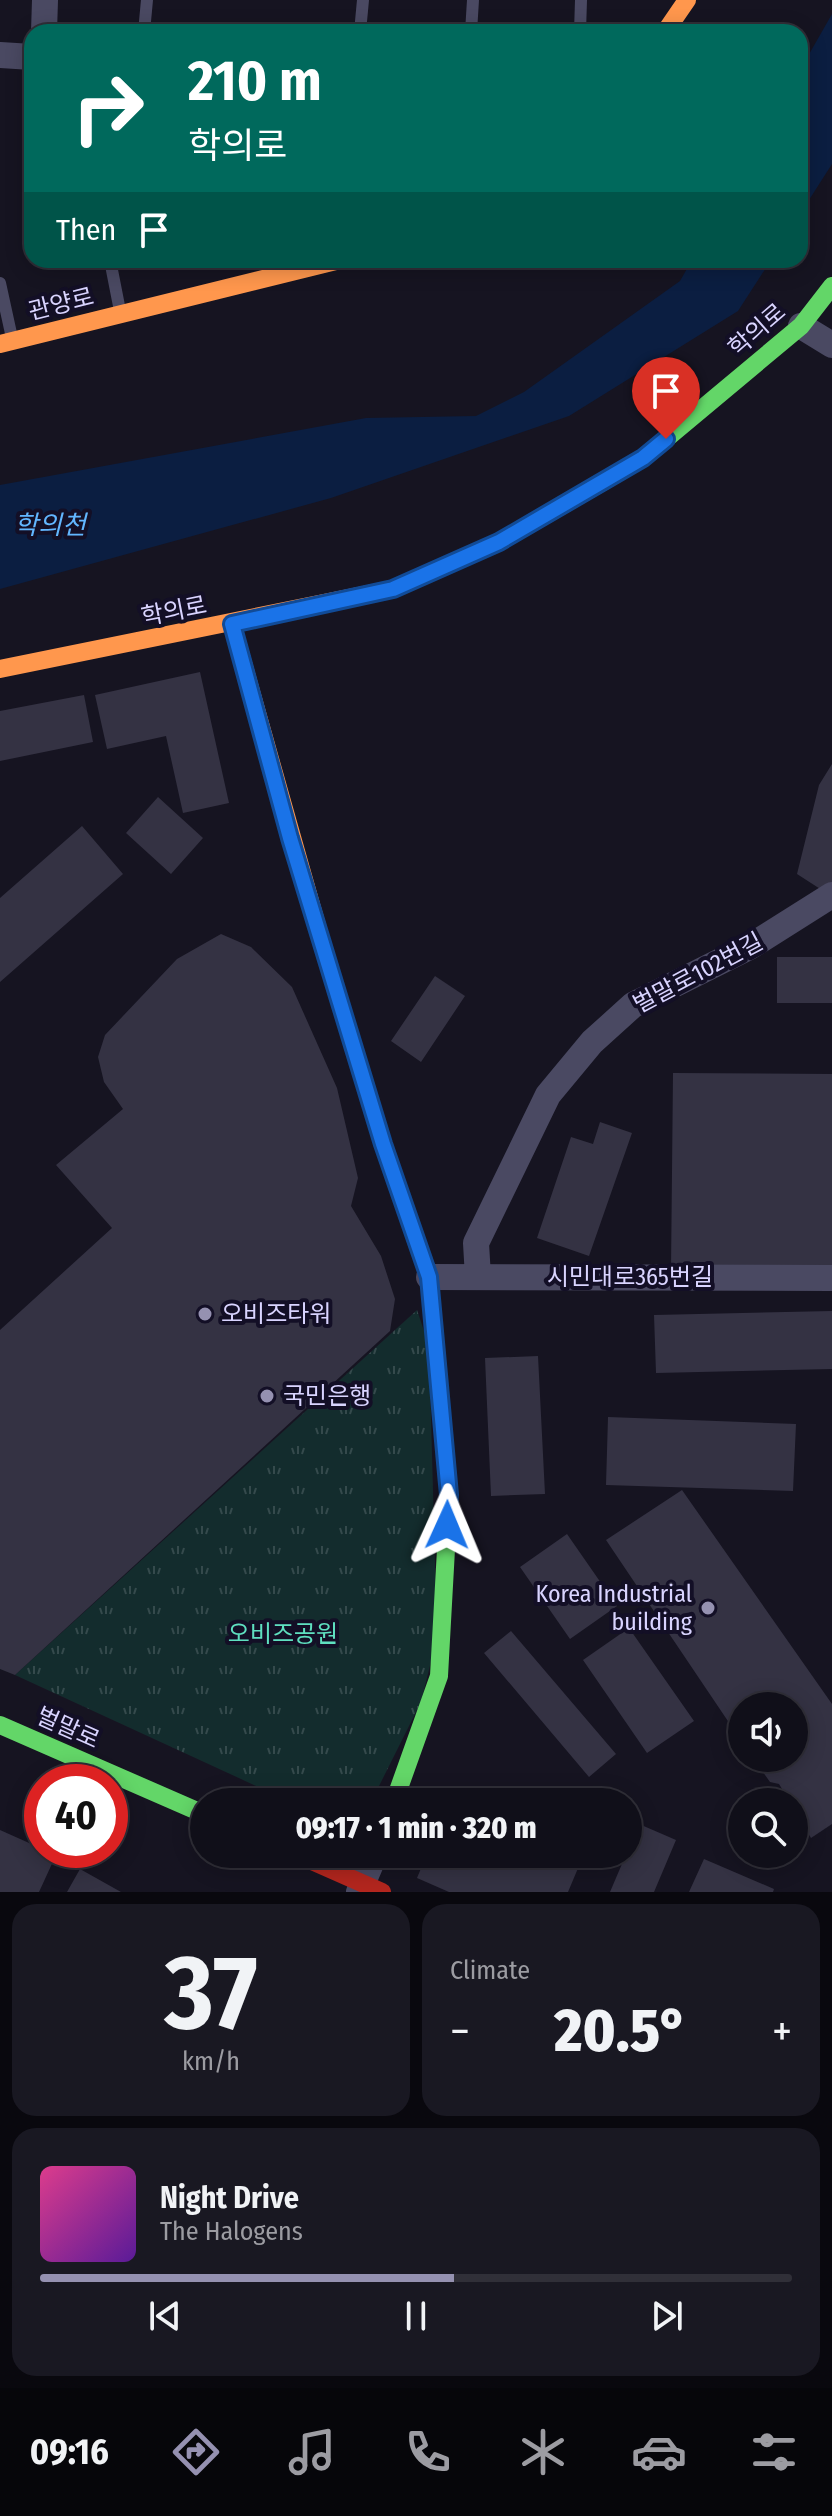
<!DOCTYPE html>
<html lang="en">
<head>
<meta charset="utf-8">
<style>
	:root { --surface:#100f19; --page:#191822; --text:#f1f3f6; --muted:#9c9ca2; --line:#302f38; --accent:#9591b1 }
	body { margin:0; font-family:"Fira Sans Condensed","Noto Sans KR",sans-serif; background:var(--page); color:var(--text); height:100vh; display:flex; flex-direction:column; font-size:30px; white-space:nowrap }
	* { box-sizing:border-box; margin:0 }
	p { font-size:26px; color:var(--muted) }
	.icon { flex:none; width:44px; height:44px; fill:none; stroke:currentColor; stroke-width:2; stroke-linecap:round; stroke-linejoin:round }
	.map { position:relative; height:1892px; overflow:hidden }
	.details { display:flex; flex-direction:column; gap:12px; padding:12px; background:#09080e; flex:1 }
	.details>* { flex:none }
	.banner { position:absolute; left:24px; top:24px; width:784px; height:244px; border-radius:24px; box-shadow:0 4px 20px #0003,0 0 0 2px var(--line); background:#00695c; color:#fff; overflow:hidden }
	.buttons { position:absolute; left:728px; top:1692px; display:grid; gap:16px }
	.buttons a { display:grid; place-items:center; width:80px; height:80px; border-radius:50%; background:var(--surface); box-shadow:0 4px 20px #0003,0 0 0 2px var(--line); font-size:40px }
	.speed { position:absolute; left:24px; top:1764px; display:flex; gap:16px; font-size:40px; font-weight:700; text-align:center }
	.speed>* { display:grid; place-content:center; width:104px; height:104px; border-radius:50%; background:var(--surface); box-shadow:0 4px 20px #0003,0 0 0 2px var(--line); line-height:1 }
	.speed .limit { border:12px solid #d22; background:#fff; color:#111 }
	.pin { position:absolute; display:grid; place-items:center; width:68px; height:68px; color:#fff; margin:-82px -34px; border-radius:50% 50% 50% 0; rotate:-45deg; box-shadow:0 0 8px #0007 }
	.pin .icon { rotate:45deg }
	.me { position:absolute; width:88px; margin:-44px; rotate:1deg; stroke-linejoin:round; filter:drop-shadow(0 0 6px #0008) }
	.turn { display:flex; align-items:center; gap:28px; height:168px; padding:0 32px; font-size:36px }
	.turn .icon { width:104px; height:104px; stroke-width:2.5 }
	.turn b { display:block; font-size:56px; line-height:68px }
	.then { display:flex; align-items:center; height:76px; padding:0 32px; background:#0003; gap:16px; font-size:30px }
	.big { font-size:60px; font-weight:800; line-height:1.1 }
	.details .tile { flex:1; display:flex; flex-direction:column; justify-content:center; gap:12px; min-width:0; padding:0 28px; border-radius:24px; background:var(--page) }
	.details .dial { align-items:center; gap:0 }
	.dial b { font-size:104px; line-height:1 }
	.song { display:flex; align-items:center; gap:24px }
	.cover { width:96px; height:96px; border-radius:12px; background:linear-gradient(135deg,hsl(330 70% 55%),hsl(270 70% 35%)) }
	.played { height:8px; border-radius:4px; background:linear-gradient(90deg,var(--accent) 55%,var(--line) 55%) }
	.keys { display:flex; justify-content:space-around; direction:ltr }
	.heat { display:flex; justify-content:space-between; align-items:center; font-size:44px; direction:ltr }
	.details .tiles { flex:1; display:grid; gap:12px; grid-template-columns:1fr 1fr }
	.tile:last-child { grid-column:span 2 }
	.trip { position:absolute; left:190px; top:1788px; width:452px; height:80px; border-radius:40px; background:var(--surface); box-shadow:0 4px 20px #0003,0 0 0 2px var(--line); font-weight:800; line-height:80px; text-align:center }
	.menu { display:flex; height:128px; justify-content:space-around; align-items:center; background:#06060a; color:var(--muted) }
	.menu .icon { width:56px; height:56px }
	.menu .selected { color:var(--accent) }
	.menu b { font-size:36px; color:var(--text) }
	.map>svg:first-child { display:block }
</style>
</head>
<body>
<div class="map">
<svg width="832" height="1892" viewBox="0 0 832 1892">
	<defs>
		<pattern id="park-tufts" width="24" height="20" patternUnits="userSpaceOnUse" patternTransform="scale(2)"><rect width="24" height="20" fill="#132c2d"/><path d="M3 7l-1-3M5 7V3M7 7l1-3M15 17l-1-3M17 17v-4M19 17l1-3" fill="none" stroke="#354a4c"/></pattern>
	</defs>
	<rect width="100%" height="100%" fill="#161421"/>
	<path fill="url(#park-tufts)" d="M417 1310 429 1346 437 1637 421 1702 371 1802H291L15 1675Z"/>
	<path fill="#0b1e41" d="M832 14V164L800 214V70Z
		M692 260H771L738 311 569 416 331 498 0 589V485L366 418 476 416 524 392 680 281Z"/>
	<path fill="#343243" d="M200 672 229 803 183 813 166 736 107 749 95 695Z
		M84 695 93 742 0 761V711Z
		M832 764V887L828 894 797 874 819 785Z
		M158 797 203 838 171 874 126 833Z
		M82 826 123 874 0 982V898Z
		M221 934 251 947 292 987 337 1088 358 1178 351 1206 381 1256 395 1299 390 1331 15 1675 0 1669V1330L112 1228 56 1165 123 1109 104 1082 98 1057 105 1035 177 959Z
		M777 957H832V1003H777Z
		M435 976 465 996 421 1062 391 1041Z
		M673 1073 832 1074V1270L671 1269Z
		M600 1122 632 1133 589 1256 537 1238 571 1137 593 1144Z
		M832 1311V1369L656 1373 654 1315Z
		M538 1356 545 1494 491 1496 485 1358Z
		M608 1417 796 1424 793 1491 606 1485Z
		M682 1490 832 1704V1824L811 1838 794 1809V1802H790L779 1784 770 1782 753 1758H794V1706H742V1742L606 1540Z
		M567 1534 617 1606 570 1639 520 1567Z
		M629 1628 694 1721 647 1753 583 1660Z
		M511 1631 616 1754 589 1777 484 1653Z
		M454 1793 475 1802H450Z
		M639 1824 676 1840 654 1892H610Z
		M0 1830 56 1855 39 1892H0Z
		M427 1854H584L568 1892H449L417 1878Z
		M704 1859 774 1889 773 1892H689Z
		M80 1869 121 1892H67Z"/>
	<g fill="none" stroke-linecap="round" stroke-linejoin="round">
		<path stroke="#4a4962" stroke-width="12" d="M144 32 147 0
			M360 32 363 0
			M471 32 473 0
			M580 32 581 0
			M110 260 120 311
			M0 283 12 338"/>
		<path stroke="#4a4962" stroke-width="26" d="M44 32 45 0
			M0 55 32 57
			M801 326 832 345
			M429 1277 832 1278
			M478 1277 476 1243 548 1095 592 1042 633 1005 751 946 832 895
			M359 1892 375 1854"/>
		<path stroke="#63d668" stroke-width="18" d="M601 483 643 458 801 326 832 286
			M0 1725 204 1814
			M394 1802 439 1676 449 1495 438 1378"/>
		<path stroke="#ff974d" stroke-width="18" d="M665 32 687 0
			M0 344 340 260
			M232 624 321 940
			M0 669 393 589 499 542 601 483"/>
		<path stroke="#b3261e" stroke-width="18" d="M321 940 383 1144 429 1277 438 1378
			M296 1854 382 1892"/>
	</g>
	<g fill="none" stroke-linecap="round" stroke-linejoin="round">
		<g stroke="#114b97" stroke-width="20">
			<path id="route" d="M447 1525 449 1495 429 1277 383 1144 290 838 232 624 393 589 499 542 643 458 666 439"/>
		</g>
		<use href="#route" stroke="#1a73e8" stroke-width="14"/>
	</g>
	<g fill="#9591b1" stroke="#130f26" stroke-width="3">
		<circle cx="205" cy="1314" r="8"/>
		<circle cx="267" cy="1396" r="8"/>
		<circle cx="708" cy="1608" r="8"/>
	</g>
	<g text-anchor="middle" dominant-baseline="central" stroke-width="8" stroke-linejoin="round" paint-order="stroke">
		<g font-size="24" fill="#d9d4ff" stroke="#130f26">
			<text transform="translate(61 304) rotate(-14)">관양로</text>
			<text transform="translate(757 330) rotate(-41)">학의로</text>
			<text transform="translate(174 611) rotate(-11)">학의로</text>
			<text transform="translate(698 973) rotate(-28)">벌말로102번길</text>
			<text x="630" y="1277">시민대로365번길</text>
			<text transform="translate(68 1728) rotate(24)">벌말로</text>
		</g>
		<g font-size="24" fill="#d9d4ff" stroke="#130f26" text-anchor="start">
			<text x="221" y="1314">오비즈타워</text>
			<text x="283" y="1396">국민은행</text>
			<text x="692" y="1594" text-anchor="end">Korea Industrial<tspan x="692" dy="28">building</tspan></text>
		</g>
		<g font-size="24" fill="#5fe0c0" stroke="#130f26">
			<text x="283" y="1634">오비즈공원</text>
		</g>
		<g font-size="26" font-style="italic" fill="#62b6ff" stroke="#130f26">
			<text x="50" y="525">학의천</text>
		</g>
	</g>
</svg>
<div class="buttons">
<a><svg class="icon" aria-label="sound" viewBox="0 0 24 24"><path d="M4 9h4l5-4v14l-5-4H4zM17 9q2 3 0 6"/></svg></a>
<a><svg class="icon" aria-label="search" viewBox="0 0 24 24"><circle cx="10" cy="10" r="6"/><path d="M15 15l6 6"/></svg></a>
</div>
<div class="speed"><div class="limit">40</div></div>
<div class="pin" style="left:666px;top:439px;background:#d93025"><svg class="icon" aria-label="arrive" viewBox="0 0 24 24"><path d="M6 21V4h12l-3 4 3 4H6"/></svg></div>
<svg class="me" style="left:447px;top:1525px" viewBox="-20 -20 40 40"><path d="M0-17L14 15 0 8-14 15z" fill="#1a73e8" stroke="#fff" stroke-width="4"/></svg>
<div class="trip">09:17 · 1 min · 320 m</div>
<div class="banner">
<div class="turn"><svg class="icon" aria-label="right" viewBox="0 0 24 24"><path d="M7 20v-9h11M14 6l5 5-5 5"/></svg><div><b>210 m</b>학의로</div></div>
<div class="then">Then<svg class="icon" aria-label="arrive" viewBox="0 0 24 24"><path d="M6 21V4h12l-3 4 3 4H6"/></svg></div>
</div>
</div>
<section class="details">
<div class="tiles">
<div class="tile dial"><b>37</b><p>km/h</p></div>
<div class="tile"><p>Climate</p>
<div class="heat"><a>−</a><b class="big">20.5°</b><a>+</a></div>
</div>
<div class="tile">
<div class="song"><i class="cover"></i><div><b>Night Drive</b><p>The Halogens</p></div></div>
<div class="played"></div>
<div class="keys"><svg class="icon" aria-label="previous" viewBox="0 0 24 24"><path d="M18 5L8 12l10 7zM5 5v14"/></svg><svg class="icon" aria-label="pause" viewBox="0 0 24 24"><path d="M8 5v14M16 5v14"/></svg><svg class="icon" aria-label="next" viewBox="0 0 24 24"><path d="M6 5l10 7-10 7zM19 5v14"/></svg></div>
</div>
</div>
</section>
<nav class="menu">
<b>09:16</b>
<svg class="icon selected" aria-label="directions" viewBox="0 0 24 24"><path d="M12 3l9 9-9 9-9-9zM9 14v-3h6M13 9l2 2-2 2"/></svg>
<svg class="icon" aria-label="music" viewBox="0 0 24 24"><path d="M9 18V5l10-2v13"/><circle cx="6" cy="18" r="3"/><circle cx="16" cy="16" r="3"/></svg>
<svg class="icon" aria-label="phone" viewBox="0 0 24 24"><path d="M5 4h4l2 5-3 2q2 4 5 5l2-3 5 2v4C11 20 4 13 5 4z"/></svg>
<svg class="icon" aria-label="climate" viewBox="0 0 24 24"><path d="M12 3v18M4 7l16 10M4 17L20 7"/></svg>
<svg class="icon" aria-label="car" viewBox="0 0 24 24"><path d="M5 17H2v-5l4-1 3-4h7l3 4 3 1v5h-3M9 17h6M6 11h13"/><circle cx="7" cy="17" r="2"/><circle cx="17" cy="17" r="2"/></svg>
<svg class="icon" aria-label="filters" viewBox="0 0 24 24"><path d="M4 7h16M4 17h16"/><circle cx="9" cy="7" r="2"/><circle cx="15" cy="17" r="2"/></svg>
</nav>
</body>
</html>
